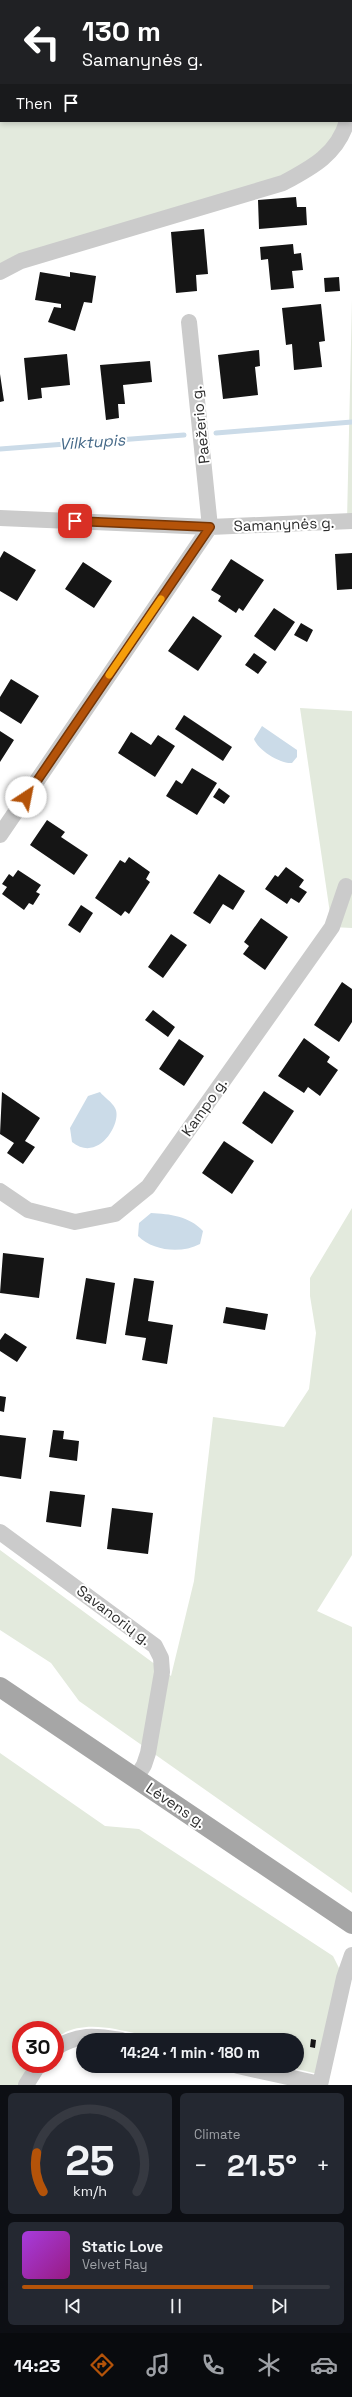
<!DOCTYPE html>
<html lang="en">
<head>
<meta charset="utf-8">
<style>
	:root { --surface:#171b24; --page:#242831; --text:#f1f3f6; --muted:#9ea1a6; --line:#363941; --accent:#b45309 }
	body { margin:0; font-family:"Space Grotesk",sans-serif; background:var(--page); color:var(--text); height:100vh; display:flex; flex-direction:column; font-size:15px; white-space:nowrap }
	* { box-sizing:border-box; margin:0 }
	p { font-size:13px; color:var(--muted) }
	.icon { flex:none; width:22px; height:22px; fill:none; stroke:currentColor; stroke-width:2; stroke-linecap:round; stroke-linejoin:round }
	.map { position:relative; height:2085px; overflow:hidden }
	.sheet { display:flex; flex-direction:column; gap:8px; padding:8px; background:#0d0f14; flex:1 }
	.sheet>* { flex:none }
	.banner { position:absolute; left:0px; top:0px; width:352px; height:122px; box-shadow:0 2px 6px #0003; background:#202124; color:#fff; overflow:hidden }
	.speed { position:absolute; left:12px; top:2021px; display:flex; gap:8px; font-size:20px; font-weight:700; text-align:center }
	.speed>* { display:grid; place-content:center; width:52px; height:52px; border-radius:50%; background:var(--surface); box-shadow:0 2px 6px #0003; line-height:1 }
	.speed .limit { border:6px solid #d22; background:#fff; color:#111 }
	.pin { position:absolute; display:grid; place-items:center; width:34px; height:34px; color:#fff; margin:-17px; border-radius:8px; box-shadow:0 2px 6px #0006 }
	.me { position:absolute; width:44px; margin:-22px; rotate:34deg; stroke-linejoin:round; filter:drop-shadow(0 0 3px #0008) }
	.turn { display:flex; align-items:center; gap:14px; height:84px; padding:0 16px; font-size:18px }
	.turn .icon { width:52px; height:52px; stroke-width:2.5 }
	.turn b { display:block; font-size:28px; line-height:34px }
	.then { display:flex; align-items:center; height:38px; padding:0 16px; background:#0003; gap:8px; font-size:15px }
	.big { font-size:30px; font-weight:700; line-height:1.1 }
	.sheet .card { flex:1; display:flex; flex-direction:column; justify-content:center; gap:6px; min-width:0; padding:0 14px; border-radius:6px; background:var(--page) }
	.sheet .dial { align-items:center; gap:0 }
	.dial svg { height:104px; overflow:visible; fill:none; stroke:var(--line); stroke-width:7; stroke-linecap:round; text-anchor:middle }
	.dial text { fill:var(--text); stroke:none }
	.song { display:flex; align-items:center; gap:12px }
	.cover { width:48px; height:48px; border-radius:6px; background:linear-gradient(135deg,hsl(280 70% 55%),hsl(310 70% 35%)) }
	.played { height:4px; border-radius:2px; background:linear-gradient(90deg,var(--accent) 75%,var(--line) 75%) }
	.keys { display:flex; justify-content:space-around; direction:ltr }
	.heat { display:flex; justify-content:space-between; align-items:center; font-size:22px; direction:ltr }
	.sheet .tiles { flex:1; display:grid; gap:8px; grid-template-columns:1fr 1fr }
	.card:last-child { grid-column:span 2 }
	.trip { position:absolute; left:76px; top:2033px; width:228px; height:40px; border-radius:20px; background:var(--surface); box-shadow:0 2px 6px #0003; font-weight:700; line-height:40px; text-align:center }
	.tabs { display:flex; height:64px; justify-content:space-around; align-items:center; background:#090b0e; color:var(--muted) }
	.tabs .icon { width:28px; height:28px }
	.tabs .selected { color:var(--accent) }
	.tabs b { font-size:18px; color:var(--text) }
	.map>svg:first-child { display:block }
</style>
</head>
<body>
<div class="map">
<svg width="352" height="2085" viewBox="0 0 352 2085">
	<rect width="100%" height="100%" fill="#fff"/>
	<path fill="#e3eadd" d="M0 0H352L351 107V1H1V121H347L317 164 0 272Z
		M352 299V521H347Z
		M300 708 352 711V928L332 927Z
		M352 1208V1555L317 1611 352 1627V1893L79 1701 51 1663 0 1630V1550L171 1676 194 1581 213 1417 284 1427 309 1389 316 1333 310 1296V1278Z
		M0 1753 105 1826 139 1829 333 1956 344 1978 322 2075 284 2066H297V2040C256 2040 214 2043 172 2040 136 2038 88 2012 55 2039V2030H21V2064H34L21 2085H0Z"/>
	<path fill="#cbdbe8" d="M262 726 297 750V757L292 763C280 764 258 750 254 739Z
		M100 1092C104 1097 112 1102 115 1108 123 1121 99 1164 72 1142L70 1128 88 1096Z
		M151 1213C170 1214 189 1216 203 1231L200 1244C181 1254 153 1251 138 1236L139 1223Z"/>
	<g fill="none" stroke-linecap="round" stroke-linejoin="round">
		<path stroke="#cbdbe8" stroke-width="5" d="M131 0 136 1
			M216 433 352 422
			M0 449 184 435"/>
	</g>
	<path fill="#151515" d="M296 197 297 207H306L307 225 259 229 258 200Z
		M204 229 208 274 196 275 197 291 176 293 171 232Z
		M293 244 294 254 301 253 303 270 292 271 294 288 271 290 268 259 261 260 260 247Z
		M40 272 70 277V272L96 276 92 303 84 302 75 331 48 322 54 307 61 308V304L35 300Z
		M339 277 340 291 325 292 324 278Z
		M321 304 325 341 319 342 322 367 294 370 292 344 286 345 282 308Z
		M259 350 260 366 255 367 258 395 223 399 218 355Z
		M67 354 70 385 41 388 42 398 28 400 24 358Z
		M150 361 152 382 123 385 125 404H118L119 418 106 420 100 365Z
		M0 374 4 401 0 402Z
		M4 551 36 570 17 601 0 591V558Z
		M352 553V589L337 590 335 554Z
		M231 559 264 580 243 611 239 608 236 613 218 601 221 596 211 590Z
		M83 562 112 581 94 608 65 589Z
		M274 608 295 622 275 651 254 636Z
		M193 616 222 636 198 671 168 651Z
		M301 623 313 630 307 642 294 635Z
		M254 653 267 662 258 674 245 665Z
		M11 679 39 696 21 724 0 711V697Z
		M184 715 232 747 223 761 175 729Z
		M0 731 14 740 0 762Z
		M131 732 151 745 158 735 175 746 155 777 118 753Z
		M192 768 217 783 197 815 166 796 176 780 182 784Z
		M219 788 230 796 224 804 213 797Z
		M47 820 65 832 61 837 88 855 74 875 30 845Z
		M129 857 150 872 146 879 150 882 129 914 125 911 121 916 95 898 120 860 125 863Z
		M286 867 304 880 299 887 307 892 299 903 291 898 287 904 265 889 275 875 278 877Z
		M18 870 41 885 36 892 40 894 33 905 29 903 24 910 2 894 7 887 2 884 9 874 13 877Z
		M219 874 245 891 233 910 223 904 210 924 193 913Z
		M81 905 93 913 80 933 68 925Z
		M261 918 288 937 265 970 243 954 249 946 244 942Z
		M171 934 187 945 163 978 148 967Z
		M342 982 352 989V1022L339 1042 314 1025Z
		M153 1010 175 1027 168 1037 145 1020Z
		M304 1038 330 1057 327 1062 338 1070 320 1096 308 1087 304 1093 278 1076Z
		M179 1039 204 1056 184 1086 159 1069Z
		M264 1091 294 1111 272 1144 242 1123Z
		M2 1092 40 1118 25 1141 35 1147 23 1164 7 1153 14 1143 0 1134Z
		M224 1141 254 1161 232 1194 202 1173Z
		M3 1253 44 1258 39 1298 0 1293Z
		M86 1278 115 1283 106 1344 76 1339Z
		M134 1278 154 1281 148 1321 173 1325 167 1364 142 1360 146 1338 125 1335Z
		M226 1307 268 1314 265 1330 223 1323Z
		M5 1333 27 1347 17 1362 0 1351V1340Z
		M0 1396 6 1397 4 1412 0 1411Z
		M53 1430 64 1431 63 1439 79 1441 77 1461 49 1457Z
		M0 1435 26 1438 21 1479 0 1476Z
		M50 1491 85 1495 81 1527 46 1522Z
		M112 1508 153 1513 148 1554 107 1549Z
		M311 2039 316 2040 315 2048 310 2047Z"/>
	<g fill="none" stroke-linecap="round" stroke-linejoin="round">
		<path stroke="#cbcbcb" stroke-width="16" d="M351 107 352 103
			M0 272 21 261 283 183C311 168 338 154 347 121
			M0 518 210 527 352 521
			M0 835 210 527 189 322
			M0 1191 28 1210 75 1222 115 1214 148 1187 332 927 346 886
			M0 1532 155 1646 161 1658 162 1672 148 1753 144 1765 136 1778
			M55 2048C79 2034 93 2035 121 2040
			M238 2066 320 2084
			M26 2085 39 2064
			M320 2085 344 1978 352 1955"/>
		<path stroke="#a6a6a6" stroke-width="20" d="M0 1687 352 1924"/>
	</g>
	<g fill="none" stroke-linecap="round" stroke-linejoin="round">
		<g stroke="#753606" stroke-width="10">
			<path id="route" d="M26 797 210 527 75 521"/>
		</g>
		<use href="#route" stroke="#b45309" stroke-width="7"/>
		<path stroke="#f59e0b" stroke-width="7" d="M109 675 161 599"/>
	</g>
	<g text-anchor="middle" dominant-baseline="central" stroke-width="4" stroke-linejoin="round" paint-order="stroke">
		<g font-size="15" fill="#2e2e2e" stroke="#fff">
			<text transform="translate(200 425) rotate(-96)">Paežerio g.</text>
			<text transform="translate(284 524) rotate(-2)">Samanynės g.</text>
			<text transform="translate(204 1107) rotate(-55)">Kampo g.</text>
			<text transform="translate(114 1615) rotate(37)">Savanorių g.</text>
			<text transform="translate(176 1805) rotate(34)">Lėvens g.</text>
		</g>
		<g font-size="16" font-style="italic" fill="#456988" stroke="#fff">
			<text transform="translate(92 442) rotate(-4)">Vilktupis</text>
		</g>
	</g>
</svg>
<div class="speed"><div class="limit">30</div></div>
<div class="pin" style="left:75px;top:521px;background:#d93025"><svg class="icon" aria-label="arrive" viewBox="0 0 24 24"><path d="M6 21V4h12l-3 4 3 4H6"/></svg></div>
<svg class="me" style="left:26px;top:797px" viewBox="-20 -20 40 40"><circle r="19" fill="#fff"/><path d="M0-13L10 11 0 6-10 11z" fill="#b45309"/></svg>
<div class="trip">14:24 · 1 min · 180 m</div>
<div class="banner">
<div class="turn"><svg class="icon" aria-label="left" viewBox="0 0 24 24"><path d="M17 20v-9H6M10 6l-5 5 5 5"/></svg><div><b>130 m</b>Samanynės g.</div></div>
<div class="then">Then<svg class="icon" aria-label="arrive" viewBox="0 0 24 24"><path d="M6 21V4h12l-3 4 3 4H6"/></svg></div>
</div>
</div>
<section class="sheet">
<div class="tiles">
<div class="card dial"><svg viewBox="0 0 100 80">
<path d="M14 69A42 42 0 1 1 86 69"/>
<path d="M14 69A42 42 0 0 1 9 39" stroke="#b45309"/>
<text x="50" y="56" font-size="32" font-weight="700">25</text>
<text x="50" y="72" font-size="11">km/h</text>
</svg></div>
<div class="card"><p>Climate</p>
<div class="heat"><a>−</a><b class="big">21.5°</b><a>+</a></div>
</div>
<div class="card">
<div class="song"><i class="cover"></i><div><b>Static Love</b><p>Velvet Ray</p></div></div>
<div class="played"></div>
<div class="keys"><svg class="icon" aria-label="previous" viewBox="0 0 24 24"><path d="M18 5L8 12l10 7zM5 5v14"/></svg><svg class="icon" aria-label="pause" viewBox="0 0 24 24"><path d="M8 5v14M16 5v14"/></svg><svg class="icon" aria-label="next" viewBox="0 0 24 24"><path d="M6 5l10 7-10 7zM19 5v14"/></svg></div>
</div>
</div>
</section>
<nav class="tabs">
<b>14:23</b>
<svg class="icon selected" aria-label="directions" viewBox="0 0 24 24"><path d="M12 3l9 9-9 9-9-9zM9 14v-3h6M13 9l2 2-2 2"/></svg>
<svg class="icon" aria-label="music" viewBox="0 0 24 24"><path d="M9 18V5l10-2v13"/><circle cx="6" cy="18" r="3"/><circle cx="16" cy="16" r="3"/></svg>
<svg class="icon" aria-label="phone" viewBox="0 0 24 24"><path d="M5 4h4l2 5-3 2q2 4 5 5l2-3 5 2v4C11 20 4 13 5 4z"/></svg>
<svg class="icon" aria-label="climate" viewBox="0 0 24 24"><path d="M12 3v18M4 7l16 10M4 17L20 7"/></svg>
<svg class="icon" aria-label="car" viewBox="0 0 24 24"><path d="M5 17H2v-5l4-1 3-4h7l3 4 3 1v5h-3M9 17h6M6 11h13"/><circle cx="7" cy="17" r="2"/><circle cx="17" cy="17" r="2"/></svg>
</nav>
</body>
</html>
